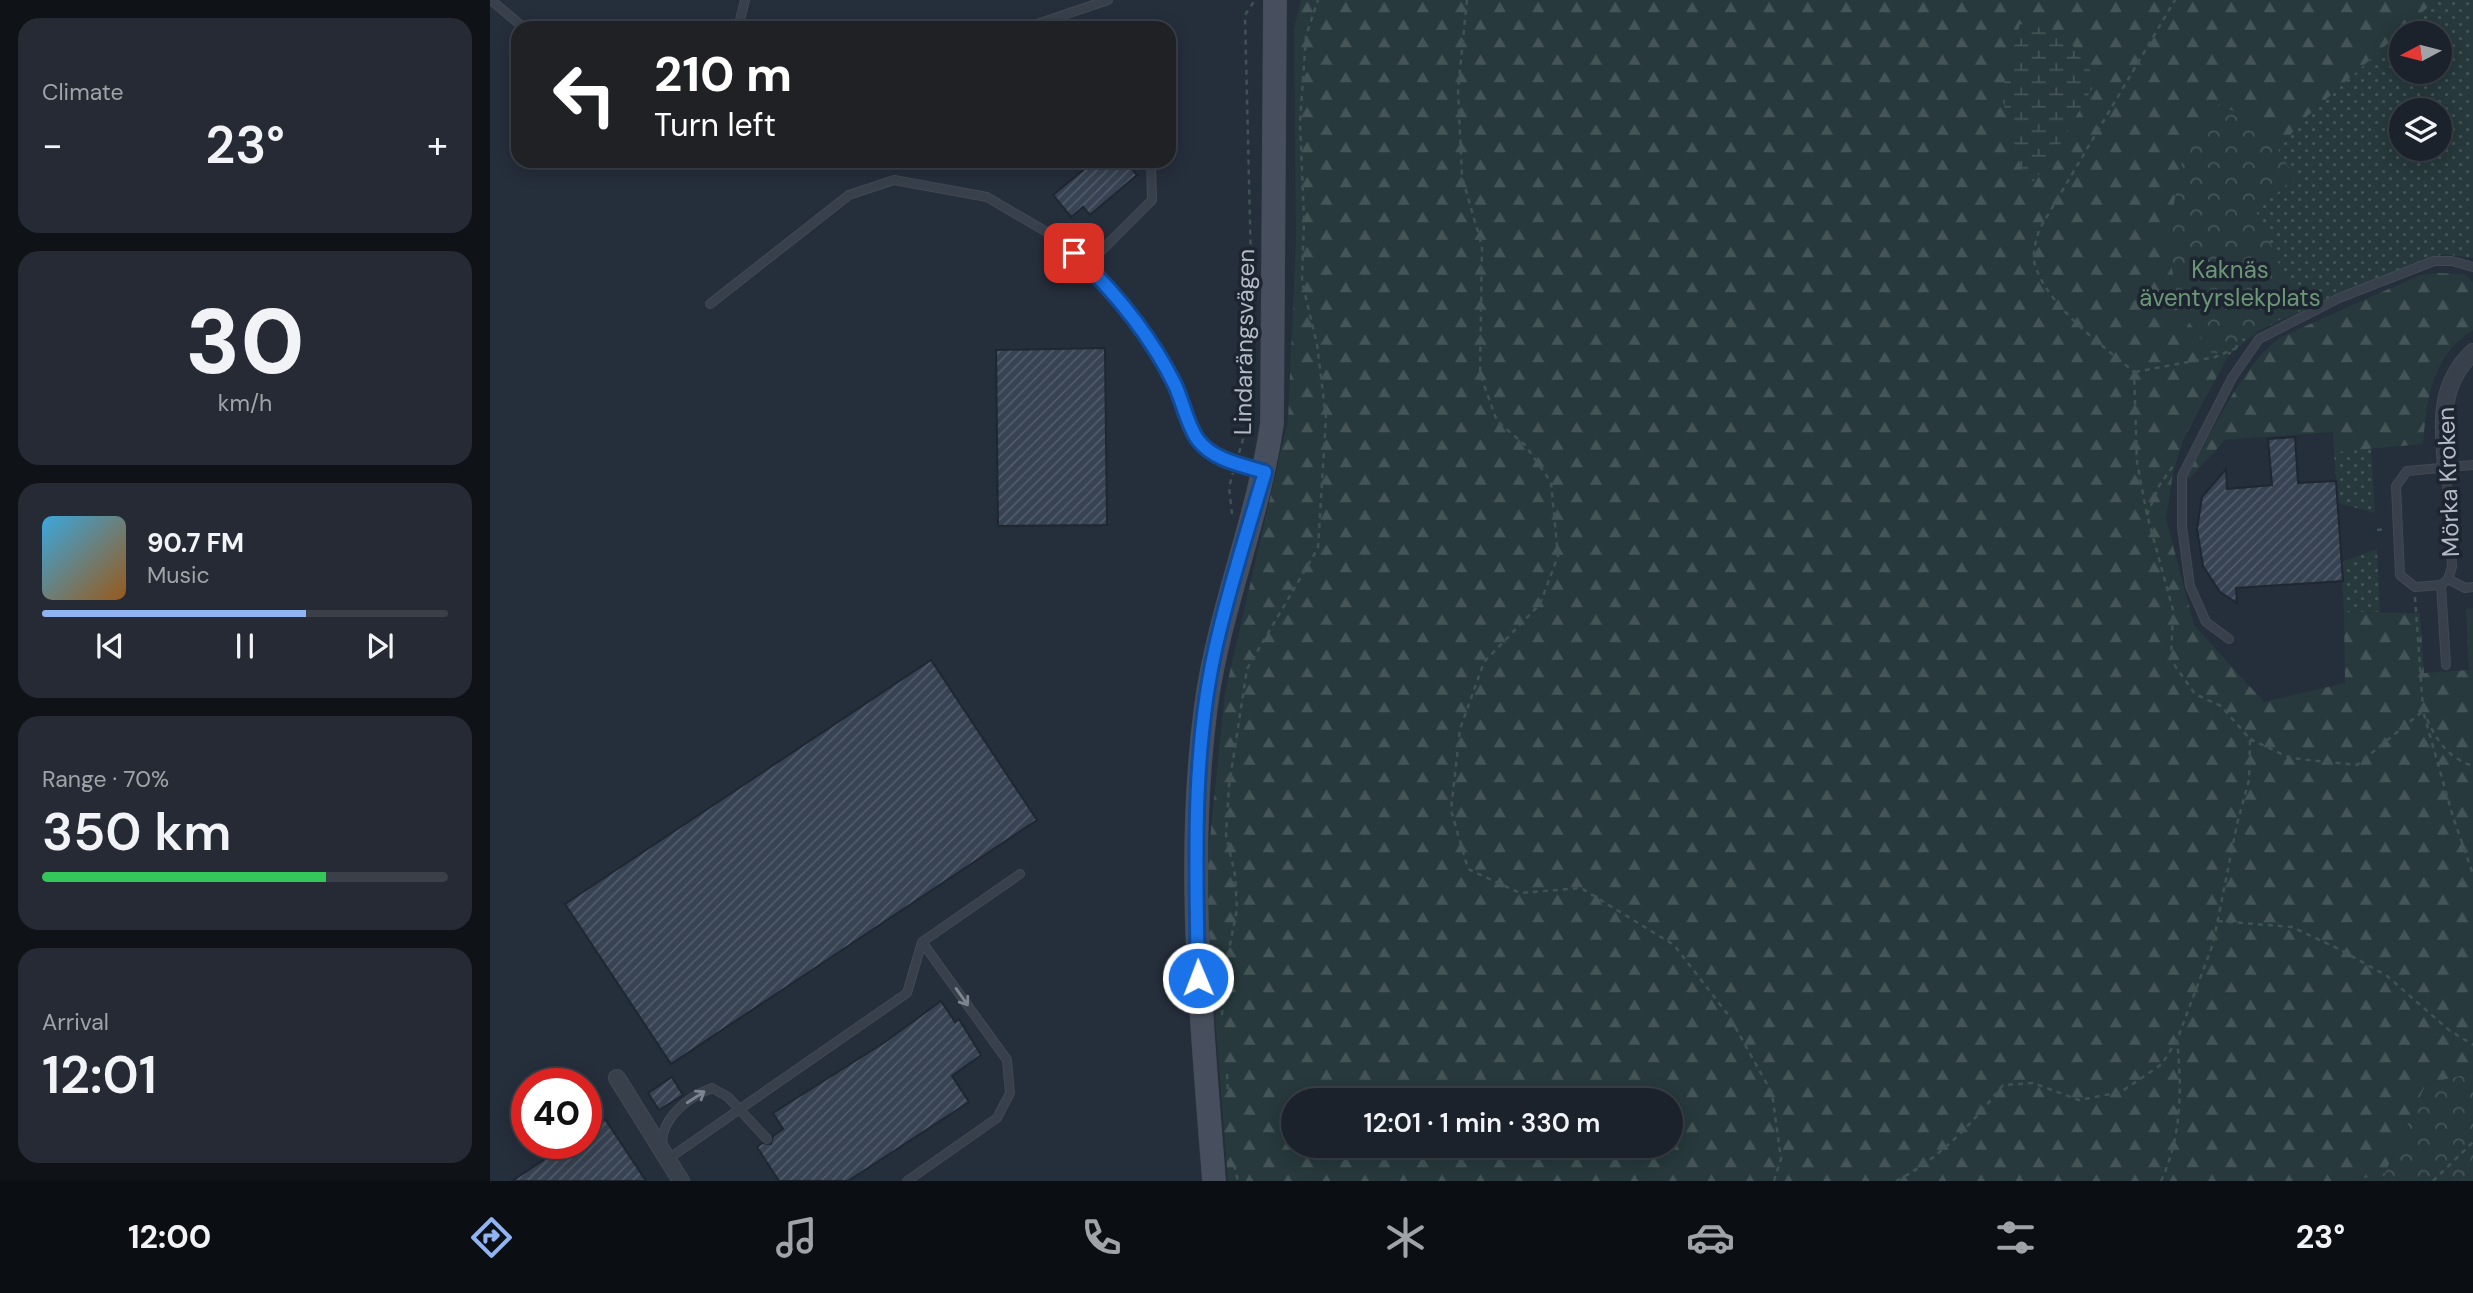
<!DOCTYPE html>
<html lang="en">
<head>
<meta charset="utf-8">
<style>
	:root { --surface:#1c222c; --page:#252a34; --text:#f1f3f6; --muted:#a0a4a9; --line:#3a3f48; --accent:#8fb4f1 }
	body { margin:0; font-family:"DM Sans",sans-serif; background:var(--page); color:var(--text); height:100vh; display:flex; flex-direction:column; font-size:26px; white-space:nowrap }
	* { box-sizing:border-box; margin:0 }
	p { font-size:23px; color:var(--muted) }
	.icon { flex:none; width:38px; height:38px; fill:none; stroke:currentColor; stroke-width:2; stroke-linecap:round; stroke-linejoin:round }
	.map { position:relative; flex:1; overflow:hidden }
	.details { display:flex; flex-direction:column; gap:18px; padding:18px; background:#0f1318; width:490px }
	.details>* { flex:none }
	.guide { position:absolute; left:21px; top:21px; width:665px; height:147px; border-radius:21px; box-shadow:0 4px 18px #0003,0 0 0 2px var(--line); background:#202124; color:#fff; overflow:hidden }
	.needle { width:46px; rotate:263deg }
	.fabs { position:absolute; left:1899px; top:21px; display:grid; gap:14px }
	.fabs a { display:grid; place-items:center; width:63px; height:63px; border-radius:50%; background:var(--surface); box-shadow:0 4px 18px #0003,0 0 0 2px var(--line); font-size:35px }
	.speed { position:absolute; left:21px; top:1068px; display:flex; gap:14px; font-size:35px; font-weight:700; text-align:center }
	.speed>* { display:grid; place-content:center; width:91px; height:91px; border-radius:50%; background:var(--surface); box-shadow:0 4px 18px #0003,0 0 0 2px var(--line); line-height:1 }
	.speed .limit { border:10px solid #d22; background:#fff; color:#111 }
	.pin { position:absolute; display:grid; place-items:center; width:60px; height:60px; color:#fff; margin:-30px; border-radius:14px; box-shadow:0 4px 10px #0006 }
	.me { position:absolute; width:77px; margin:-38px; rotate:359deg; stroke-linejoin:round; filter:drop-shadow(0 0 5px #0008) }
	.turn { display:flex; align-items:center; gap:24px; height:147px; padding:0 28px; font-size:32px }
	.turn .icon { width:91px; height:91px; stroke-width:2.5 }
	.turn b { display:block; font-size:49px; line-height:60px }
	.big { font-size:52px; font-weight:600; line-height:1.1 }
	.details .widget { flex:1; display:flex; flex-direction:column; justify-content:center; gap:10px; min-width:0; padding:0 24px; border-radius:21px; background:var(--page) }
	.details .dial { align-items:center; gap:0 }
	.dial b { font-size:91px; line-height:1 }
	.song { display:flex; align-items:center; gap:21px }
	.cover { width:84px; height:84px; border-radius:10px; background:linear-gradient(135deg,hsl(200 70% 55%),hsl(30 70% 35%)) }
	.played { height:7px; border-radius:4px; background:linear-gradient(90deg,var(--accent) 65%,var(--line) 65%) }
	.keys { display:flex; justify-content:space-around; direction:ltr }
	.heat { display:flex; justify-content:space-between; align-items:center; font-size:38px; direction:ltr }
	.charge { height:10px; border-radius:5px; background:linear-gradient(90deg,#34c759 70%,var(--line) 0) }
	.trip { position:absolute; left:791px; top:1088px; width:402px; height:70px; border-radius:35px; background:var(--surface); box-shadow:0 4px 18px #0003,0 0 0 2px var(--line); font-weight:600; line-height:70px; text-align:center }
	.menu { display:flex; height:112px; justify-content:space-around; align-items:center; background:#0b0e12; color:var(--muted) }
	.menu .icon { width:49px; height:49px }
	.menu .active { color:var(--accent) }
	.menu b { font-size:32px; color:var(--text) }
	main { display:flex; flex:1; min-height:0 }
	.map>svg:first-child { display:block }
</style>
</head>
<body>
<main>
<section class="details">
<div class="widget"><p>Climate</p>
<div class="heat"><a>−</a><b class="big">23°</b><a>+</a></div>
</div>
<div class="widget dial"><b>30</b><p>km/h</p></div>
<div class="widget">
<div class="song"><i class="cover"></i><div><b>90.7 FM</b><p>Music</p></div></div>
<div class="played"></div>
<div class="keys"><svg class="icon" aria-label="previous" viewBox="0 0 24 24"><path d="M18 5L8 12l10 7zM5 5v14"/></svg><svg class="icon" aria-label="pause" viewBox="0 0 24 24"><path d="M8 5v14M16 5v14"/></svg><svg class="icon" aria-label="next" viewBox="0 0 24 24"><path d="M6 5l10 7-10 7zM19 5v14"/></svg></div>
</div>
<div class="widget"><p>Range · 70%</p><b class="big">350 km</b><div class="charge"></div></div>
<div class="widget"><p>Arrival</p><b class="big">12:01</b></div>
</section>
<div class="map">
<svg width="1983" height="1181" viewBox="0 0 1983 1181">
	<defs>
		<pattern id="grass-dots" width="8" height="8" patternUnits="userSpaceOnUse" patternTransform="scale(1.75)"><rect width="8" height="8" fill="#27393c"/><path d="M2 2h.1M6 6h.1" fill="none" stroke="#445457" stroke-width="1.8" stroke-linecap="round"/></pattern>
		<pattern id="forest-firs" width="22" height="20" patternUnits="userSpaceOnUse" patternTransform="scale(1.75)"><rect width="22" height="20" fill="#27393c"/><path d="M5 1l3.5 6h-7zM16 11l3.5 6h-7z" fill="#445457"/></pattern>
		<pattern id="wetland-marsh" width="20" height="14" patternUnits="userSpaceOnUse" patternTransform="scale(1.75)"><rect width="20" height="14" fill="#27393c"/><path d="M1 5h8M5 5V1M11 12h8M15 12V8" fill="none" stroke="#445457"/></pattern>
		<pattern id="park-crowns" width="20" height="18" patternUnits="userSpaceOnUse" patternTransform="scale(1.75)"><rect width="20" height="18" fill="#27393c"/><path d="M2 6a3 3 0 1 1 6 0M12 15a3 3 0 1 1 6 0" fill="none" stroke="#445457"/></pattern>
		<pattern id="building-hatch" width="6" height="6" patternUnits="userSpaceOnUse" patternTransform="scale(1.75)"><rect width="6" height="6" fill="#374252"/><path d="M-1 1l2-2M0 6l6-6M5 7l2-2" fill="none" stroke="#525b69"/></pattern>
	</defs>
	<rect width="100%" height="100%" fill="#252e3b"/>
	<path fill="url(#grass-dots)" fill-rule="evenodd" d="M1946 0H1983V258L1953 254 1847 294 1768 331 1738 356 1714 279 1733 215 1812 121ZM1911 33H1950V72H1911ZM1911 110H1950V149H1911Z
		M1881 449 1885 513 1848 503 1844 452Z
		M1887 549 1890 612H1854L1851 562Z"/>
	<path fill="url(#forest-firs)" fill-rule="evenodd" d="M811 0H1946L1812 121 1733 215 1714 279 1738 356 1694 438 1683 472 1676 519 1704 625 1774 702 1855 683 1854 612 1930 613 1934 673 1979 670 1976 609 1983 608V1073L1936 1084 1895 1173 1863 1181H738L715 887 735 693 798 420 806 239 804 28ZM803 1101H1181V1146H803Z
		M1950 273 1974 274 1983 282V330C1941 356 1937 399 1933 444L1844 452 1843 432 1735 440 1699 479 1696 478C1720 436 1752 366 1789 338L1930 275Z"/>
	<path fill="url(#wetland-marsh)" d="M1530 24 1573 32 1607 80 1565 153 1537 190 1511 94Z"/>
	<path fill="url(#park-crowns)" d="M1729 104 1774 126 1805 178 1766 211 1809 308 1723 355 1690 310 1677 243 1693 153Z
		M1983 1073V1181H1863L1895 1173 1936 1084Z"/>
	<path fill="url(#building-hatch)" stroke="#1f2732" stroke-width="2" d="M604 161H635L647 175 600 215 593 207 581 217 563 195Z
		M615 348 617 525 508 526 506 350Z
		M1805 437 1808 483 1846 481 1853 581 1746 588 1747 603 1730 592 1713 566 1707 529 1712 497 1736 469 1737 489 1782 485 1778 439Z
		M441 660 547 820 181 1064 75 904Z
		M451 1001 465 1022 469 1019 491 1055 462 1076 479 1102 358 1181H289L267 1147 272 1143 281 1144 283 1136 293 1129 283 1113 395 1042Z
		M182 1077 193 1095 169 1110 158 1093Z
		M115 1119 156 1181H22L79 1143H96V1132Z"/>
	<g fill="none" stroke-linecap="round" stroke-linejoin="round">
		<g stroke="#414954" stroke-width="10">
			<path id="lane" d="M1 0 34 28
				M248 28 255 0
				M535 28 618 0
				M597 265 662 200 661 161
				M220 304 359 195 404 180 497 197 572 241 623 289 662 344 684 385 707 439 724 455 772 471
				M1956 467 1962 567 1958 579
				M1958 579 1951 585 1925 587 1910 575 1906 486 1917 471 1983 465
				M1958 579 1975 588 1983 587
				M1951 585 1956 665
				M1739 639 1716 622 1700 586 1692 527V476L1742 378 1769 339 1849 298 1944 261H1962L1983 267
				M172 1144C172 1117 198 1097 222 1088L238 1097 277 1139
				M178 1159 417 993 432 942 530 874
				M417 1181 507 1118 520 1093 517 1060 432 942"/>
		</g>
		<g stroke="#414954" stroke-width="18">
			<path id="street" d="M1956 467C1953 423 1948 385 1983 352
				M127 1078 191 1181"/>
		</g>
		<g stroke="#414954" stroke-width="24">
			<path id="secondary" d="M724 1181C712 1023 695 864 716 706 729 610 768 520 782 423L785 0"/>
		</g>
		<path stroke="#3f5254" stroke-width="2.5" stroke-dasharray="5 5" stroke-linecap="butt" d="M977 0 968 90 972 177 992 246 990 374 1007 421 1035 445 1061 482 1068 556 1050 604 994 662 970 729 961 810 978 869 1030 893 1091 888 1184 945 1239 1016 1282 1093 1291 1159 1284 1181
			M1645 372 1725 357 1747 348
			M749 453 760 415 761 264 755 15 765 0
			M742 514 739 487 743 473
			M1657 515 1669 486 1685 463
			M1887 530 1897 529
			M1925 597 1933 709
			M1937 719C1947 742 1959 758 1983 766
			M1760 739 1800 758 1867 765 1933 711 1963 817 1983 874
			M1728 921 1802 927 1849 949 1897 976 1959 1030 1983 1045
			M732 1015 736 965 747 909 745 875 736 835 739 786 757 669 828 548 836 418 827 344 812 282 814 219 810 122 816 36 828 0
			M737 1074 738 1095
			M744 1165 748 1181
			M1406 1181C1449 1159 1483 1123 1513 1085L1543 1083 1589 1100 1631 1092 1672 1064 1687 1040 1723 944 1747 824 1759 780 1760 739 1731 706 1705 694 1681 660 1683 610 1657 515 1647 462 1644 372C1611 344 1561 309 1546 268 1541 255 1546 242 1549 230L1685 0
			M1671 1181C1692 1136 1692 1088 1687 1040
			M1943 1181 1983 1142"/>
		<use href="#lane" stroke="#38404b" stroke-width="8"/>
		<use href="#street" stroke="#38404b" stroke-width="16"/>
		<use href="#secondary" stroke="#474f5e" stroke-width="23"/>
	</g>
	<defs><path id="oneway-shaft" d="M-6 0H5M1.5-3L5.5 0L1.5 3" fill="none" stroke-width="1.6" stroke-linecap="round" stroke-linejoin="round" transform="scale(1.75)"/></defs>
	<g stroke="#7c848f">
		<use href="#oneway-shaft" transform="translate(472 997) rotate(55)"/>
		<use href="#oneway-shaft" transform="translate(206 1097) rotate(-33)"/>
	</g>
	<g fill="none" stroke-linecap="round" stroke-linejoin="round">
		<g stroke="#114b97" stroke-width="18">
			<path id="route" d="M584 253C625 292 660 334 685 385 693 402 697 425 708 440 723 460 752 465 775 472 759 526 741 581 728 637 701 748 706 864 708 978"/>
		</g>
		<use href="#route" stroke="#1a73e8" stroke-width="12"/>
	</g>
	<g text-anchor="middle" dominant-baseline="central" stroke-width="7" stroke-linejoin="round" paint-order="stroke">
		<g font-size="24" fill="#6c9676" stroke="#1d2530">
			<text x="1740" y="269">Kaknäs<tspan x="1740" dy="28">äventyrslekplats</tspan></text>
		</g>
		<g font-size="24" fill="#b4bbc7" stroke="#1d2530">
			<text transform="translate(754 342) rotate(-89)">Lindarängsvägen</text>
			<text transform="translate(1958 482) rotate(-92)">Mörka Kroken</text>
		</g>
	</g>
</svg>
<div class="fabs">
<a><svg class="needle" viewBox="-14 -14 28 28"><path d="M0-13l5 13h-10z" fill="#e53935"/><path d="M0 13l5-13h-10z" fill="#a0a4a9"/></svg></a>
<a><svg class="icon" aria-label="layers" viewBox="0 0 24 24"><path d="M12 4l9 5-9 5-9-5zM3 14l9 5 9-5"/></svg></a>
</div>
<div class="speed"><div class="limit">40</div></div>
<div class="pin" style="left:584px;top:253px;background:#d93025"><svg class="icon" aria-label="arrive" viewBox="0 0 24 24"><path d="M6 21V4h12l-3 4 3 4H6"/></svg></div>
<svg class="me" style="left:708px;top:978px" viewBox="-20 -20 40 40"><circle r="17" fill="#1a73e8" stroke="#fff" stroke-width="3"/><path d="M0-11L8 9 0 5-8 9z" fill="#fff"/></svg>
<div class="trip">12:01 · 1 min · 330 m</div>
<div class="guide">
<div class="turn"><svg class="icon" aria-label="left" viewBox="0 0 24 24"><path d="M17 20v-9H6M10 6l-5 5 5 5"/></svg><div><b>210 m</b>Turn left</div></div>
</div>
</div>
</main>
<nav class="menu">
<b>12:00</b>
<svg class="icon active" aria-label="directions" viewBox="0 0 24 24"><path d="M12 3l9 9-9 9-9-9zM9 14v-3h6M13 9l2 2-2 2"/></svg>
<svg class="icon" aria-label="music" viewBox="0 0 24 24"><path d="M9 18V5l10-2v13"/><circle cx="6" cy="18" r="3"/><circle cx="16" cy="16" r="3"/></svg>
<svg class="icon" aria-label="phone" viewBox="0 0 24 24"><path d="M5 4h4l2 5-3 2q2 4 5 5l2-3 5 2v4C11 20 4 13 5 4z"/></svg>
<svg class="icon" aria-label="climate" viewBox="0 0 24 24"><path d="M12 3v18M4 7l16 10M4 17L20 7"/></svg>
<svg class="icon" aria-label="car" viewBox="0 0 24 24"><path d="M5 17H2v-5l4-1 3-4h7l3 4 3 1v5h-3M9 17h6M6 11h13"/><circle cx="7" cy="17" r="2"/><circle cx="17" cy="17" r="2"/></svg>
<svg class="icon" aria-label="filters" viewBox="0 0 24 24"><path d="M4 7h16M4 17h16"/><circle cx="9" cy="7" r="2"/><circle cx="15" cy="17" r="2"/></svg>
<b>23°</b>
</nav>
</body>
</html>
